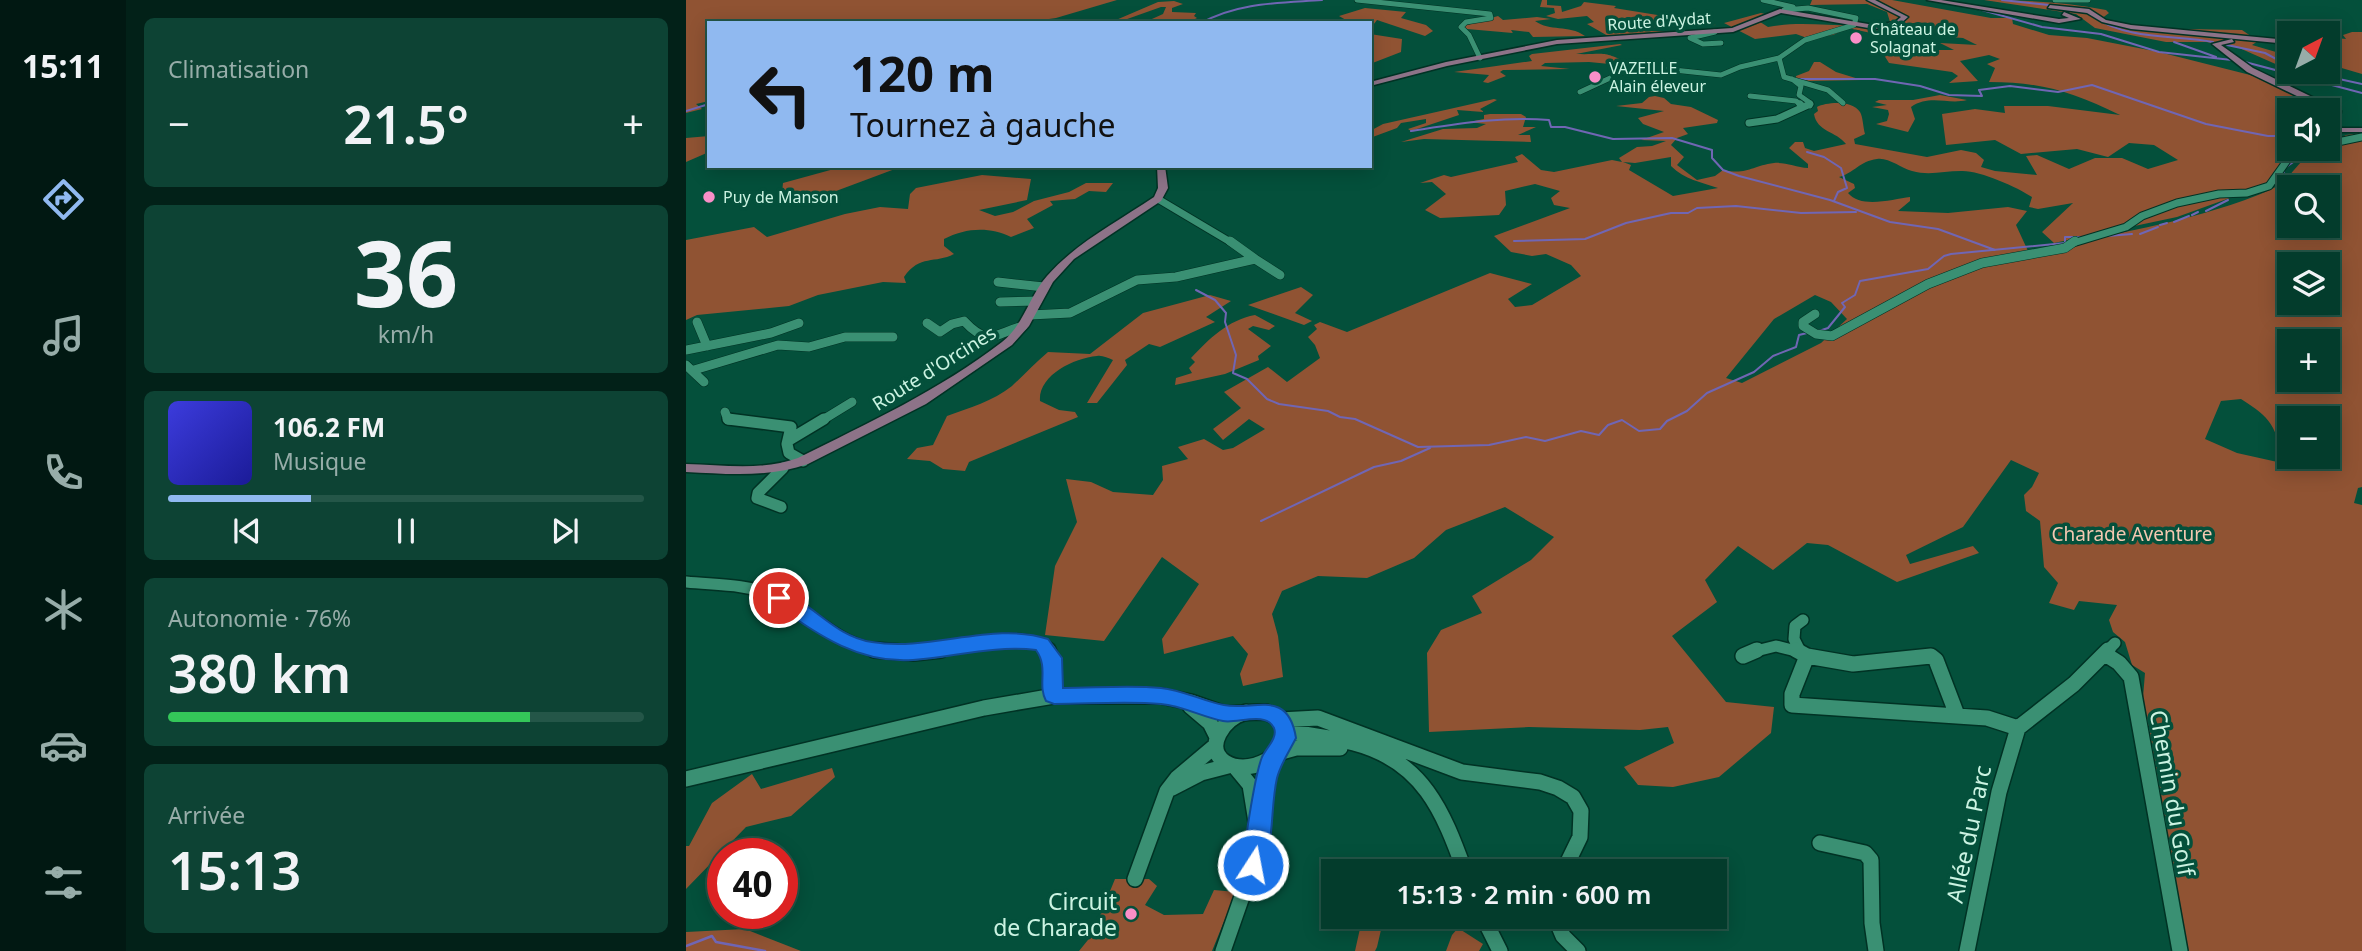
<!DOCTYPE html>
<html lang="fr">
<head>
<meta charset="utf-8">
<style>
	:root { --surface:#033c2c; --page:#0d4334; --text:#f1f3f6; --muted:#97ada9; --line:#245648; --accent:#90b9f0 }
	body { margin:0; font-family:"Noto Sans",sans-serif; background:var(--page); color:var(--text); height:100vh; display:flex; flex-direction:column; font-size:26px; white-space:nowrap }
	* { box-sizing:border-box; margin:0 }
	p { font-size:23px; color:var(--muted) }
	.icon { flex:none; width:38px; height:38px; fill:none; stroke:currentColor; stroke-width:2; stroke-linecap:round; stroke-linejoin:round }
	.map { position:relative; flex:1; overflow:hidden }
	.panel { display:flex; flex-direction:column; gap:18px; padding:18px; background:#022118; width:560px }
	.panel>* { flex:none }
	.banner { position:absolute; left:21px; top:21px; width:665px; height:147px; border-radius:0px; box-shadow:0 4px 18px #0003,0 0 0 2px var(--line); background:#90b9f0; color:#111; overflow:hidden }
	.needle { width:46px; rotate:41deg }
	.tools { position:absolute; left:1591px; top:21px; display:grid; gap:14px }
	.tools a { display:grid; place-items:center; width:63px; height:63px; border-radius:0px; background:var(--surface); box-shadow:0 4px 18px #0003,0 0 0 2px var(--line); font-size:35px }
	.speed { position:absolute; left:21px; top:838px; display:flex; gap:14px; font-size:35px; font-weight:700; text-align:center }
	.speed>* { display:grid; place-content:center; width:91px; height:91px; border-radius:50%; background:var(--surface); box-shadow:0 4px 18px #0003,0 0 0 2px var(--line); line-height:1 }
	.speed .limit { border:10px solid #d22; background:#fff; color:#111 }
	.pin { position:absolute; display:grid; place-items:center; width:60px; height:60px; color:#fff; margin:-30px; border:4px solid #fff; border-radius:50%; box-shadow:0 2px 7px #0007 }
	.me { position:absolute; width:77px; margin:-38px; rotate:11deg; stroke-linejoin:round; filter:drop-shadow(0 0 5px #0008) }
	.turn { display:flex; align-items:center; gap:24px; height:147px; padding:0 28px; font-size:32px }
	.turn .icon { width:91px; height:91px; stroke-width:2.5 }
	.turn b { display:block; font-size:49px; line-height:60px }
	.big { font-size:52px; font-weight:600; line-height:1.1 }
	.panel .tile { flex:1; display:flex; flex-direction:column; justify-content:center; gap:10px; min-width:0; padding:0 24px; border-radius:10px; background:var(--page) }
	.panel .dial { align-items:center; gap:0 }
	.dial b { font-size:91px; line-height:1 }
	.song { display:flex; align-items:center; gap:21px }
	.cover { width:84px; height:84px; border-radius:10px; background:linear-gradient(135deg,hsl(240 70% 55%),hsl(240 70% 35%)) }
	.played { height:7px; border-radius:4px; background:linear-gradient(90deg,var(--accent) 30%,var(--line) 30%) }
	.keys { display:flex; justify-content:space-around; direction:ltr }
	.heat { display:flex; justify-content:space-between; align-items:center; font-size:38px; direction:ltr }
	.charge { height:10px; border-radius:5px; background:linear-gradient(90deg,#34c759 76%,var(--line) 0) }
	.trip { position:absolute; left:635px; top:859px; width:406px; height:70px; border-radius:0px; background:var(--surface); box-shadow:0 4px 18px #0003,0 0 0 2px var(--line); font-weight:600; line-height:70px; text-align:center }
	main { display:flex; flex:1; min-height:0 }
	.tab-bar { display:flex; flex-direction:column; width:126px; justify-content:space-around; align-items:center; background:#011812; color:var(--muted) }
	.tab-bar .icon { width:49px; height:49px }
	.tab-bar .on { color:var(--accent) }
	.tab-bar b { font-size:32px; color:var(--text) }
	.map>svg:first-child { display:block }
</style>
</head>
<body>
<main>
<nav class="tab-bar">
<b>15:11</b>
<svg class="icon on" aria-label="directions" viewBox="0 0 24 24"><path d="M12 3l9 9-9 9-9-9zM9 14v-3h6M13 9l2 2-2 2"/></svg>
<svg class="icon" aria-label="music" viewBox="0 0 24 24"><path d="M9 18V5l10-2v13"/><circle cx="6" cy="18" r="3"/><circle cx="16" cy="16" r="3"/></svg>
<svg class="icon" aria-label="phone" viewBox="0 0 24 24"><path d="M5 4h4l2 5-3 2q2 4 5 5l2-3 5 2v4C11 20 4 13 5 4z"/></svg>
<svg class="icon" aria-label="climate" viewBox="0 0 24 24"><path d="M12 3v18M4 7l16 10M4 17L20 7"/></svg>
<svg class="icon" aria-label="car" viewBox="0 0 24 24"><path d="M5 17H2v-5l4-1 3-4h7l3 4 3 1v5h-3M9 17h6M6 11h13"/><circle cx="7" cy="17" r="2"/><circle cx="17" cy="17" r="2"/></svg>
<svg class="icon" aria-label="filters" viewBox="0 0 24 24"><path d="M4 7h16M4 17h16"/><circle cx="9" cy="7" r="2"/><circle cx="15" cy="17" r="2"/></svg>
</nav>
<section class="panel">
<div class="tile"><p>Climatisation</p>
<div class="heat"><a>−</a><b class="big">21.5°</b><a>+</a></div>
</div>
<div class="tile dial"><b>36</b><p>km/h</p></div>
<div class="tile">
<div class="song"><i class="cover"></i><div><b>106.2 FM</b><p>Musique</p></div></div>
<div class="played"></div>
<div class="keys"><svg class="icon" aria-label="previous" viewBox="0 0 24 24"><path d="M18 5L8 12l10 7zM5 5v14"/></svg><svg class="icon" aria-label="pause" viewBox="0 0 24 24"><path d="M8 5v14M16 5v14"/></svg><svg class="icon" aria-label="next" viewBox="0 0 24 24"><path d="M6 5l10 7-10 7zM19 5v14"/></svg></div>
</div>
<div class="tile"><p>Autonomie · 76%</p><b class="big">380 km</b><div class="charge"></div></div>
<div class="tile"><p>Arrivée</p><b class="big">15:13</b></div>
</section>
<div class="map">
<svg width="1676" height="951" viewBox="0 0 1676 951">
	<rect width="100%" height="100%" fill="#04503b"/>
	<path fill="#905333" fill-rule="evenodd" d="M0 0H431L370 18 335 23H23V101L10 104 16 109 0 113Z
		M856 0H861V5L875 6 876 12 895 6 898 2 930 6 928 8 990 18V23L1031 25 945 28 944 31H982L922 36 901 24 908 22 901 16 872 19 860 16 869 13 868 8 854 7Z
		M1126 0H1206L1305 18H1326L1327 24 1363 35 1401 38 1473 52 1584 80 1642 109 1599 111 1603 113V149H1624L1615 153 1577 186 1491 217 1368 243 1356 232 1387 203 1352 209 1343 207 1346 197C1331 187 1293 170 1275 171 1258 171 1243 176 1226 171 1215 168 1202 157 1191 159 1174 161 1168 173 1153 177L1168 184 1169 188 1162 193C1175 209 1207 199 1224 197V201L1212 211 1262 213 1322 207 1341 211 1330 225 1342 251C1419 235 1498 224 1572 195 1580 192 1589 188 1596 183 1611 170 1619 149 1642 149V145L1660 135 1676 133V487L1672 488 1668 503 1676 505V951H1493L1453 746 1459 673 1446 665 1439 642 1427 632 1423 620 1431 605 1393 601 1388 610 1363 603 1372 583 1358 567 1354 521 1340 511 1338 495 1346 487 1353 473 1325 460 1277 527 1220 555 1224 564 1287 546 1293 553 1211 582 1142 545 1121 543 1087 570 1052 546 1019 580 1031 602 986 636 1040 702 1088 707 1085 733 1033 777 987 787 952 785 938 767 988 743 982 727 954 730 843 727 743 732 741 653 755 630 796 613 786 596 845 560 868 537 819 507 760 530 728 558 681 578 632 576 596 591 586 614 592 636 597 677 557 686 554 674 562 654 547 636 478 654 476 639 513 584 476 557 418 641 359 635 369 566 391 522 380 479 405 482 427 492 467 495 477 480 476 466 502 459 492 447 518 439 537 450 547 448 579 429 563 419 537 440 527 429 555 408 538 392 582 367 601 382 634 358 629 345 622 337 631 329 628 325 634 322 661 332 804 273 846 284 822 299 829 307 846 305 895 276 885 265 860 254 846 256 825 252 808 236 884 208 868 205 865 198 874 191 849 184 819 191 820 205 813 215 754 218 739 210 760 194 746 182 734 183 758 175 765 177 832 162 829 157 836 154 855 170 868 172 926 160 936 162 933 158 951 147 966 146 980 141 955 140 978 132 957 124 952 118 978 111 930 106 956 103 963 97 969 96 978 98 985 104 1005 107 1032 120 1031 123 997 128 1002 134 991 138 985 145 998 157 991 165 1011 180 1029 176 1037 170C1062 175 1065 166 1088 163 1099 162 1110 167 1122 168V164L1103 148 1109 142H1117L1119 148 1128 151 1160 144C1150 131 1131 132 1128 114L1132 111 1131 107C1141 102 1166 100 1174 112 1177 117 1177 127 1179 134L1168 139 1169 144 1241 157 1275 150 1290 153 1298 160 1295 167 1309 171 1351 175 1340 156 1351 155 1383 169 1409 158H1436L1462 169 1492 160 1468 145 1443 143 1422 157 1391 149 1335 154 1309 140 1260 145 1256 114 1289 109 1319 113 1318 106H1362L1434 115C1386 92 1356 82 1303 82L1309 68 1301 64 1314 59 1303 55 1274 61 1292 81 1263 83 1272 76 1266 72 1203 63 1196 52 1221 55 1240 50H1268L1254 43 1291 45 1277 38 1251 36 1259 31 1241 33 1231 30 1243 24 1232 22 1185 33 1162 28 1147 35 1121 38 1110 34 1069 39 1038 23 1075 13 1079 14 1071 20 1082 27C1122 19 1164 31 1204 22L1201 12 1181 4 1124 5ZM985 157V166C999 180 1015 182 1032 188L987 196 943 170 945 165 937 162 949 163ZM1603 187H1642V226H1603ZM1603 264H1642V303H1603ZM1129 295 1145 302 1161 319 1135 343 1056 383 1040 378 1088 319ZM1603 341H1642V380H1603ZM1555 399C1585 418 1591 426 1596 463L1551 453 1519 439 1535 401ZM1603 418H1642V457H1603Z
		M1298 0C1340 0 1379 2 1420 10L1423 13 1415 19 1428 24 1501 32 1499 29 1556 30 1572 41 1566 45 1590 52 1603 49V55L1595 53 1603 58V70L1551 47 1520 42H1480L1409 28 1390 14Z
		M488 1 497 4 486 8V12L510 13 508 16 511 18 501 23H457L477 14 480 7H475L430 23H423L472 2Z
		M679 8 720 12 715 18 740 25 747 31 739 36 691 20 684 29V23H652L660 20 653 16Z
		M812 16 817 20 851 17 865 19 849 21C864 32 882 24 899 36L847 37 843 32 825 30 827 33 781 29 778 26Z
		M1666 32H1676V74L1642 64V37L1660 39 1657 35Z
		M684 34 716 39 715 52 684 64Z
		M934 44 936 45 890 54C919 55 915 50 942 63L934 65 903 62 859 63 855 66 884 69 817 70 814 72 820 76 802 83 797 82 803 75 768 72 846 61 843 56 846 54Z
		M1128 62H1134L1150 72 1176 80 1123 81 1110 78V76L1123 71Z
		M1254 95 1281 100C1262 105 1244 94 1225 107L1229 119 1222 132 1190 124 1201 121 1203 114 1202 110 1186 107 1201 105 1189 102 1193 100H1227Z
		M808 99 811 100 794 109 798 112 771 110 773 115 725 131 722 129 740 123V119L715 123 711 128 684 138V131L697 124Z
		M804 114H835L840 117 837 127H850L832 135H844L845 142 738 139 715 142 757 129 791 128 800 124 783 122 798 119V115Z
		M23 136V152L0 162V138Z
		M159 166H217L134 197 107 200 96 193 97 183Z
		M296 175 345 179 341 200 293 210 309 216 327 212 348 201 383 192 400 183H427L420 192 403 191 389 199 364 201 367 205 341 219 348 228 325 237C303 226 279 228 258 239V246L268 254C249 264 234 254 218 277L220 283 197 282 132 295 103 306 11 315 0 320V240L68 227 81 237 159 214 194 207 222 209 224 194 230 188Z
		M615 287 627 295 609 313 626 321 618 325 562 305Z
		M524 295 545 301 520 317 529 322 474 347 463 344 439 360 441 365 411 403H401L427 360C422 358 416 355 411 356 387 358 352 376 354 401L373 410 389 412 392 417 283 462 279 471 257 469 244 461 221 459 231 448 247 445 261 416C283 408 307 401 326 386 338 375 349 363 362 352L404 354 457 313Z
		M569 315 589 326 583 330 567 326 562 329 585 346 572 356 573 360 539 374 489 385 490 378 506 373 503 368 509 362 505 358C523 339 542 320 569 315Z
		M146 768 149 777 105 816 60 827 0 889V846H3L26 803 66 774 75 789Z
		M429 879H463L471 886 459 905 478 915 517 914 528 890 550 892 526 951H393L406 935Z
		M680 917H698L691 947 689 951H669L675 924Z
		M772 928 797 944 793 951H760L766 935Z
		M59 929 115 951H0V932Z"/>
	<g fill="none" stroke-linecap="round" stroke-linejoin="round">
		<path stroke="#7066b4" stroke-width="2" d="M1316 0 1363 5
			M1289 8 1356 27 1415 34 1473 52 1546 60
			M1408 17C1441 40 1489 35 1527 42
			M515 23C553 2 594 3 636 0
			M1488 42 1530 57
			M1541 45 1579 53 1603 66
			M1559 62 1676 93
			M1621 72 1676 84
			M1111 79H1189L1234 86 1263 95 1296 96 1293 90 1324 86 1372 92 1406 85 1520 124 1582 136H1603
			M0 111 23 104
			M725 131C771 124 816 116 863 120L865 127H879L927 139 986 138 1026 150V158L1037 170 1053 176 1144 200 1204 222 1252 229 1309 250
			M1121 152 1138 157 1155 168 1161 188 1152 192 1148 201
			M1594 176 1598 174 1597 169 1626 149
			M1520 211 1542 200
			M1506 215 1512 212
			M1488 222 1503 216
			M1474 225 1481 223
			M1454 234 1472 227
			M1421 236 1446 234
			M828 241 899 239 940 223 985 213H1002L1011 208 1050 206 1115 213 1170 212
			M510 290 529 300 540 313 539 322 550 355 547 373 561 379 581 399 593 404 642 411 654 417 669 419 732 447 803 445 840 437 859 441 895 431 913 435 922 425 936 420 953 431 974 429 981 421 1001 411 1021 393 1068 372 1087 356 1110 347 1113 335 1121 333
			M1133 331 1142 328 1159 307 1156 303 1169 295 1174 281 1242 269 1258 256 1265 254 1379 243V237H1395
			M575 521 688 467 715 461 744 448"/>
		<path stroke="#7066b4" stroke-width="2.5" d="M0 946 26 936 30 942 79 951"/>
		<g stroke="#013224" stroke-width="6">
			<path id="minor-far4" d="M671 0 804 14 805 18 780 22 775 27 783 35 794 58
				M1077 0 1107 7
				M1369 0H1402
				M1098 10 1122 8 1170 18 1168 25 1119 40 1093 58 1098 77 1142 90 1157 103
				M1029 32 1004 38 1017 44 1035 43
				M1106 79 1115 86 1113 95 1123 102 1124 106
				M894 92 950 66 1035 75 1054 67 1093 58
				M1064 96 1110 101 1116 106"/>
		</g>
		<g stroke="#013224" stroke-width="9">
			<path id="minor-far3" d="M1114 104 1117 107
				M1063 123 1091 119 1124 104
				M1642 144 1676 137
				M472 199 546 243
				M1387 243 1440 227 1456 216 1491 203 1533 194 1561 193 1583 186 1605 155 1619 149"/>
		</g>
		<g stroke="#013224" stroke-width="10">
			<path id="minor-far2" d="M569 259 594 275
				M312 282 358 287
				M314 302 351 301
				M1129 314 1117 322V326L1130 334 1146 336 1242 284 1296 263 1379 248 1389 241
				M344 315 384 313 451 280 490 277 569 259 544 241
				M11 322 21 346
				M241 323 254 332 266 324 278 321C303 348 310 333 337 326
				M0 350 85 333 113 323
				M0 365 18 382
				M8 370 92 345 123 347 159 337H207
				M39 412 42 420 61 421
				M135 421 166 402"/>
		</g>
		<g stroke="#013224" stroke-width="14">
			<path id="minor-far1" d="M42 419 105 427 101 444 103 453 117 461
				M103 440 138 419
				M95 507 71 498 72 493 97 468
				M0 582C28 585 58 584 85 594 133 613 145 646 205 652
				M1114 651 1108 639 1109 626 1117 620
				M243 652C273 648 341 626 363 652
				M1066 652 1090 646 1114 652
				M1420 652 1429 643"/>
		</g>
		<g stroke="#013224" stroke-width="18">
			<path id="minor" d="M188 650 228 653 255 650
				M362 650 368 666V696
				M1110 650 1121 656
				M1419 654 1433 663 1445 677 1494 951
				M1057 656 1071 650
				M504 706 524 723 531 737
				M580 712C584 714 591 717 594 720 616 745 568 780 539 762 517 748 539 717 558 713 565 712 573 712 580 712Z
				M557 713 560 712
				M1271 715 1250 660 1245 656 1167 664 1121 656 1106 694V705L1301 718 1332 728
				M594 720 632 718 776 772 854 782 872 788 887 797 895 811 894 837 877 872
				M599 730C622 736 646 737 668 743 737 761 757 811 779 872
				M592 753 610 748H654
				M550 768 564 785 570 822
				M0 779 298 708 368 696H475L505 702 539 714 557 713
				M486 788 515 773 542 766
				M1134 843 1179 853 1185 860 1186 923 1190 951
				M449 879 481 791 491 778 529 746
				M797 917 814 951
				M869 917 877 936 892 951
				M537 951 567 865 579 781 586 758
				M1281 951 1313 792 1332 728 1388 684 1422 650"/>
		</g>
		<g stroke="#013224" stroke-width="3">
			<path id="major" d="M1181 0H1189L1222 17 1213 25 1188 29 1095 13 1047 32 871 44 761 66 684 86V82L760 62 871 40 1046 28 1094 9 1188 25 1209 22 1215 17Z
				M1241 0H1255L1373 19 1383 18 1376 15 1378 12 1395 19 1373 23Z
				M1364 5 1403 9 1420 20 1445 25 1603 40V44L1445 29 1416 22 1401 13 1362 8Z
				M1546 39 1548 42 1535 45 1567 68 1655 111 1654 118 1642 121V117L1648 114 1561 72 1526 44Z
				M1642 128H1676V132H1642Z
				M471 166H479L482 188 475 201 388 259 367 282 343 326 326 345 240 404 122 464C81 478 42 474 0 472V464C38 465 76 471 112 458 182 423 254 390 316 342 338 325 343 296 361 276 390 243 431 222 468 197L472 188Z"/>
		</g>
		<use href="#minor-far4" stroke="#3a9073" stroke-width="5"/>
		<use href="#minor-far3" stroke="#3a9073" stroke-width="7"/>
		<use href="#minor-far2" stroke="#3a9073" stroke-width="9"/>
		<use href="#minor-far1" stroke="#3a9073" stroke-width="11"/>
		<use href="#minor" stroke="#3a9073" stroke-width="15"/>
		<use href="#major" fill="#8d7388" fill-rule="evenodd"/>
	</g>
	<path fill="#1a73e8" stroke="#114b97" stroke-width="2" d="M93 591C127 602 147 636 186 642 244 652 308 621 362 639L376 658 377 688C409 688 443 685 475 688 497 690 516 701 538 705 568 711 602 688 610 738 603 752 595 763 591 778 584 809 589 843 575 872L567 876 559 872C554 860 570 772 576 757 580 748 592 738 588 728 580 711 551 724 537 721 516 717 497 706 475 704 440 701 403 704 368 704L360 701C351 684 363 668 350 650 308 645 268 657 227 660 171 664 130 633 87 603L84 598 87 593Z"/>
	<g fill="#fa8fc8" stroke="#04503b" stroke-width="2.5">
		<circle cx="1170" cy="38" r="7"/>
		<circle cx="909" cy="77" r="7"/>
		<circle cx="23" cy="197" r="7"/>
		<circle cx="445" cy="914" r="7"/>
	</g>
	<g text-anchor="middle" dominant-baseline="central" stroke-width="7" stroke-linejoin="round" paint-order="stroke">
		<g font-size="16" fill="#cbf3e2" stroke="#04503b">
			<text transform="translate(973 21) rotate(-4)">Route d'Aydat</text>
		</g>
		<g font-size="16" fill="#cbf3e2" stroke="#04503b" text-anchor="start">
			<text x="1184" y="29">Château de<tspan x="1184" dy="18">Solagnat</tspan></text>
			<text x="923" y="68">VAZEILLE<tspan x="923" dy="18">Alain éleveur</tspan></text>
			<text x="37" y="197">Puy de Manson</text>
		</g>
		<g font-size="19" fill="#cbf3e2" stroke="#04503b">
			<text transform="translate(248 368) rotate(-32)">Route d'Orcines</text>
		</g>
		<g font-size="19" fill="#f4c8b1" stroke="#04503b">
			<text x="1446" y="534">Charade Aventure</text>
		</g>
		<g font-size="23" fill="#cbf3e2" stroke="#04503b">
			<text transform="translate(1487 793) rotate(80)">Chemin du Golf</text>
			<text transform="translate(1282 834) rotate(-78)">Allée du Parc</text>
		</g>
		<g font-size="23" fill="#cbf3e2" stroke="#04503b" text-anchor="end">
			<text x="431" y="901">Circuit<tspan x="431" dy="26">de Charade</tspan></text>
		</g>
	</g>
</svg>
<div class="tools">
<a><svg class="needle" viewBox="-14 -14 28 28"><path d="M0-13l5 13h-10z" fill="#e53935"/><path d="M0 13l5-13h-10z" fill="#97ada9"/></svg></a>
<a><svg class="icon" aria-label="sound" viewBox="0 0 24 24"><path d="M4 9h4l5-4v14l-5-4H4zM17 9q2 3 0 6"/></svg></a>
<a><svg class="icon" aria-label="search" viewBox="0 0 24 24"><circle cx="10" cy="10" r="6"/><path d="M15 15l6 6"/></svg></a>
<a><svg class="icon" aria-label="layers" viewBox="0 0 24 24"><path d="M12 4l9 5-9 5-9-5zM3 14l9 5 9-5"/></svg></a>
<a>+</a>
<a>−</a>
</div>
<div class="speed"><div class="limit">40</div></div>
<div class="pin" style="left:93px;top:598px;background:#d93025"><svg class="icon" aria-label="arrive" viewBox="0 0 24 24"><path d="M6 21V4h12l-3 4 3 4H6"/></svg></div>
<svg class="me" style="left:567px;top:865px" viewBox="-20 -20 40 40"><circle r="17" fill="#1a73e8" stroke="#fff" stroke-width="3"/><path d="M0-11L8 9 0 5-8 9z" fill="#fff"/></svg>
<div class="trip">15:13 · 2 min · 600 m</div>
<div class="banner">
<div class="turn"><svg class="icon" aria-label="left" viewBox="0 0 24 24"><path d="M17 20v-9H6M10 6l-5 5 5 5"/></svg><div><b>120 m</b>Tournez à gauche</div></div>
</div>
</div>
</main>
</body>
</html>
